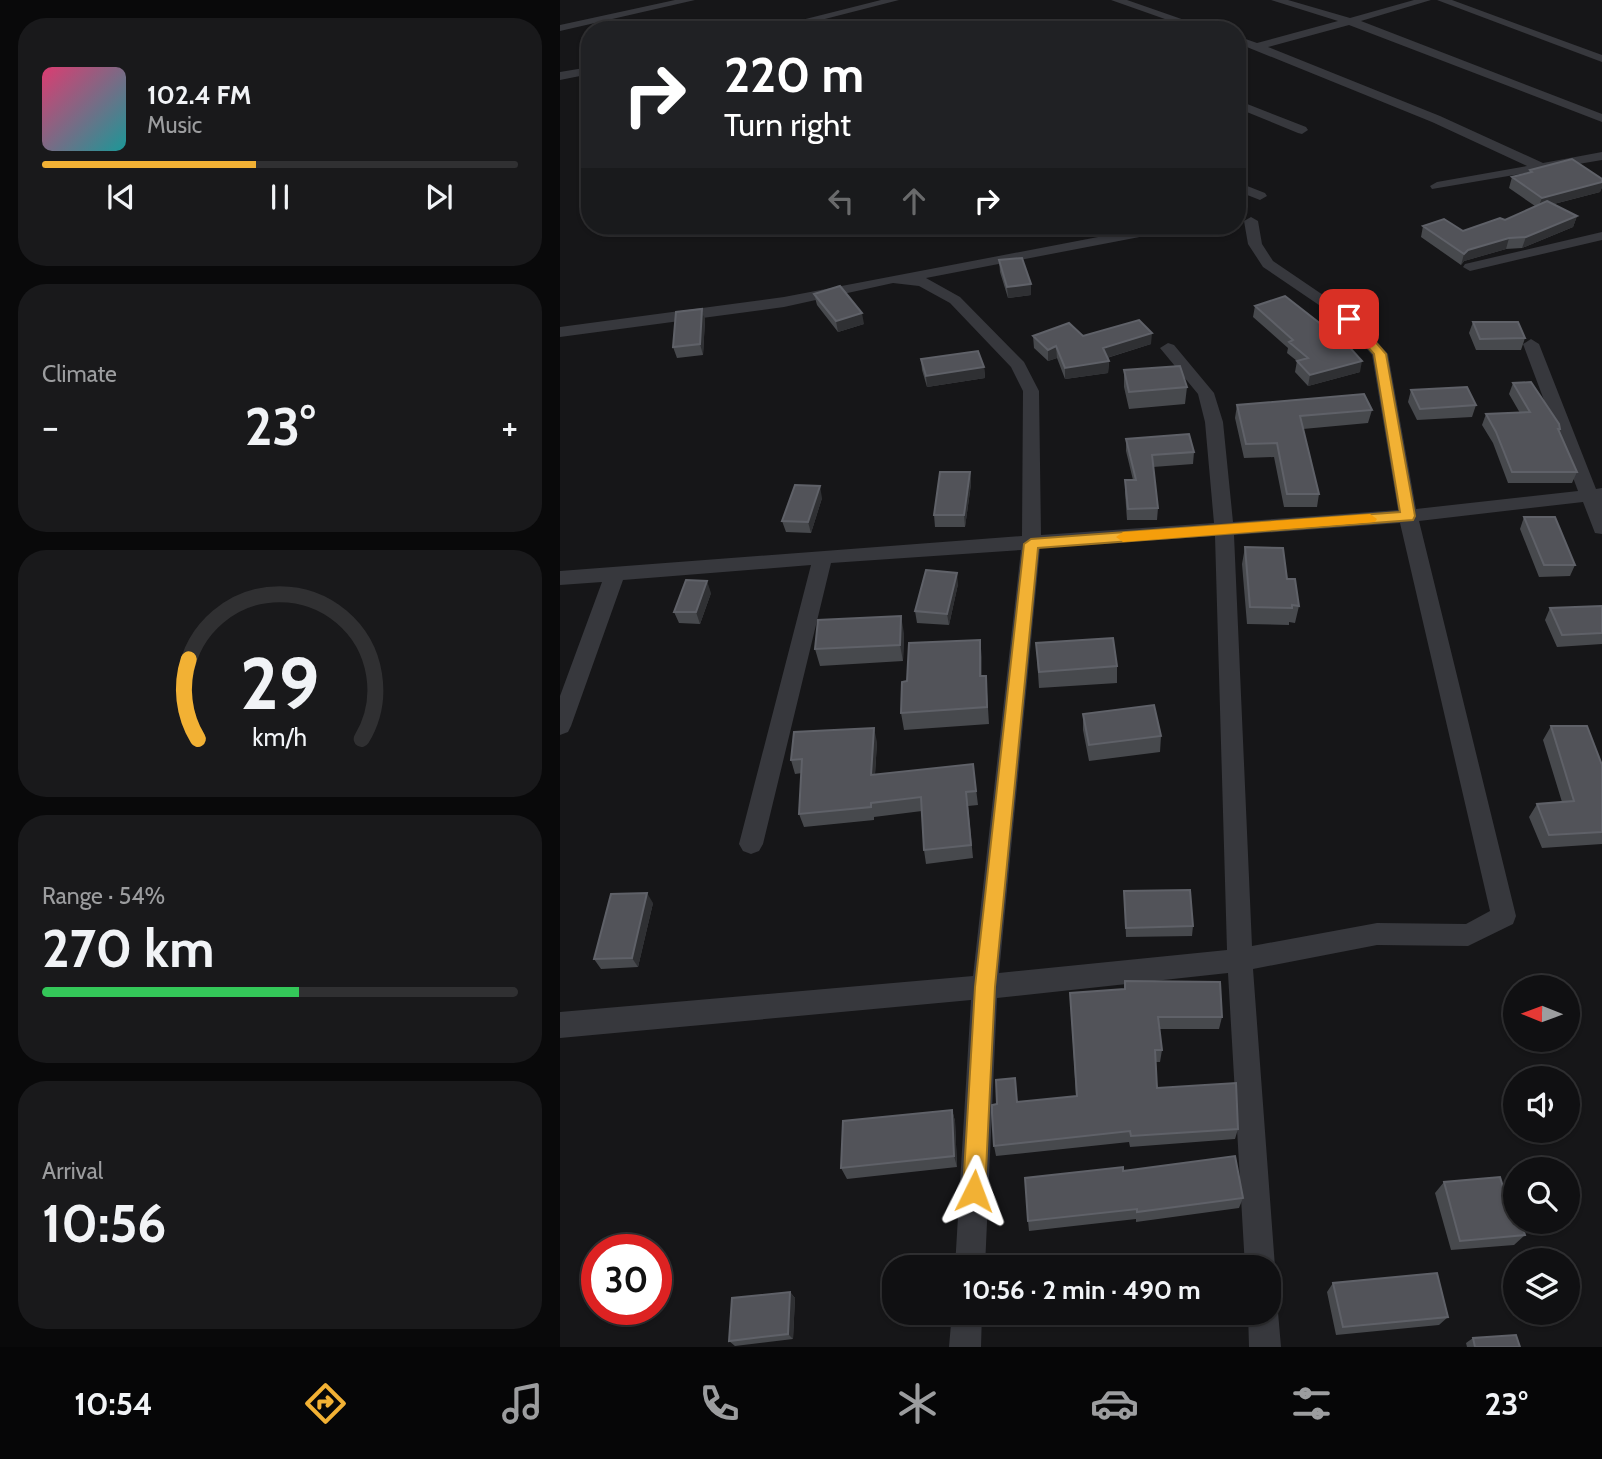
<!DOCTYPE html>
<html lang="en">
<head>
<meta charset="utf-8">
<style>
	:root { --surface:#101012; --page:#19191b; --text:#f1f3f6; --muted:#9c9d9f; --line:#303032; --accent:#f2b134 }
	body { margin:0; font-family:Cabin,sans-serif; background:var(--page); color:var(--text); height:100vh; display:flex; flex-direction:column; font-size:26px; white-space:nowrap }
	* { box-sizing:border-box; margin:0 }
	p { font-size:23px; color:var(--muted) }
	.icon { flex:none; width:38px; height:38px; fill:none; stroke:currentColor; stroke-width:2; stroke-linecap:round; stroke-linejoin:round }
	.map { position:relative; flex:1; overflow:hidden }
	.sheet { display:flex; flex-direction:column; gap:18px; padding:18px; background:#09090a; width:560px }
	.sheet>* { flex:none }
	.guide { position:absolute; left:21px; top:21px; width:665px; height:214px; border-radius:28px; box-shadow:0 2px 5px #0004,0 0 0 2px var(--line); background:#202124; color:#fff; overflow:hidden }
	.needle { width:46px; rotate:271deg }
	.controls { position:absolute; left:943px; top:975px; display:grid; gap:14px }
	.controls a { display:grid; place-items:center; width:77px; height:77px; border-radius:50%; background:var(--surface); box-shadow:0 2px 5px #0004,0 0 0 2px var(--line); font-size:35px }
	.speed { position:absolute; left:21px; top:1234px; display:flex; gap:14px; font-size:35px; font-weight:700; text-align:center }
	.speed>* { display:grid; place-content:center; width:91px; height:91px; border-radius:50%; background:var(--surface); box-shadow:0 2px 5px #0004,0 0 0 2px var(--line); line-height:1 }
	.speed .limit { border:10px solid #d22; background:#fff; color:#111 }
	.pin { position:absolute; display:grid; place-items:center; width:60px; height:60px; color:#fff; margin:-30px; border-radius:14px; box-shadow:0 4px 10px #0006 }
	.me { position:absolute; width:77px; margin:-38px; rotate:3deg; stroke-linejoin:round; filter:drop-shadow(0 0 5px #0008) }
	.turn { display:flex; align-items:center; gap:24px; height:147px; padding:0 28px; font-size:32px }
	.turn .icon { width:91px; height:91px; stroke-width:2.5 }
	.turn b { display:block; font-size:49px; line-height:60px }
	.lanes { display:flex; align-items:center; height:66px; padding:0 28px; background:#0003; justify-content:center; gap:35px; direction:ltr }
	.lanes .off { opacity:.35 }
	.big { font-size:52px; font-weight:800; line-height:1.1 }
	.sheet .card { flex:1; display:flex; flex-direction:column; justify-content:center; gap:10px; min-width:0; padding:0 24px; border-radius:28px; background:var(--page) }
	.sheet .dial { align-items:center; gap:0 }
	.dial svg { height:182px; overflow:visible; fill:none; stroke:var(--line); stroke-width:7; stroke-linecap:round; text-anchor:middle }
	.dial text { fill:var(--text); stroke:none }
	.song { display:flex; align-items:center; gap:21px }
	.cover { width:84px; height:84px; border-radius:10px; background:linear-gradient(135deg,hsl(340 70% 55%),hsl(180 70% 35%)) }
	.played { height:7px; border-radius:4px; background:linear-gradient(90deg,var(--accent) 45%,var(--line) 45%) }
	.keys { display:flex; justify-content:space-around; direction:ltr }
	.heat { display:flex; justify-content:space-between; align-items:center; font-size:38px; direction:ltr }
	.charge { height:10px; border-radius:5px; background:linear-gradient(90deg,#34c759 54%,var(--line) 0) }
	.trip { position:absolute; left:322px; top:1255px; width:399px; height:70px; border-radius:28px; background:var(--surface); box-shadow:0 2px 5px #0004,0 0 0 2px var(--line); font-weight:800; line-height:70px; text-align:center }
	.menu { display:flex; height:112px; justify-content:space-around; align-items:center; background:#060607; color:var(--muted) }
	.menu .icon { width:49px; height:49px }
	.menu .current { color:var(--accent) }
	.menu b { font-size:32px; color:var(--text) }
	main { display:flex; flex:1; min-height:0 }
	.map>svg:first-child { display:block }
</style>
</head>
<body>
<main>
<section class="sheet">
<div class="card">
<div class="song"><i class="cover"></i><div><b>102.4 FM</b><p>Music</p></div></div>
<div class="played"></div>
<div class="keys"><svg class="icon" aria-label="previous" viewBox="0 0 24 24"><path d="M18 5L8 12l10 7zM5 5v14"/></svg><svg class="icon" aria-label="pause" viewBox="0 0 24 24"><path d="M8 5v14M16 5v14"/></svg><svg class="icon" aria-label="next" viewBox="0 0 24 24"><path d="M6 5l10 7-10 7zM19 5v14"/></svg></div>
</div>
<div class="card"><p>Climate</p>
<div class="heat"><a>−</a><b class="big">23°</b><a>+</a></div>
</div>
<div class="card dial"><svg viewBox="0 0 100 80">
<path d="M14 69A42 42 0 1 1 86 69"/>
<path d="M14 69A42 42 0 0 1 10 34" stroke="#f2b134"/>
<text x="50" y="56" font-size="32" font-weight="700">29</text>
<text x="50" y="72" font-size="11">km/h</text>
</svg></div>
<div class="card"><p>Range · 54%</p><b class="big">270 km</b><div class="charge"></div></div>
<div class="card"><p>Arrival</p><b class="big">10:56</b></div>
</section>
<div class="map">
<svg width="1042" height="1347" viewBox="0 0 1042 1347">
	<rect width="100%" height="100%" fill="#161618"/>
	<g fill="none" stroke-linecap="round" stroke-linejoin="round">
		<path fill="#37383d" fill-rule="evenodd" d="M115 0H135L0 31V25Z
			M321 0H339L222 30H202Z
			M551 0H567L653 30H636Z
			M711 0H728L790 18 854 0H871L801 21 1042 114V122L789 25 708 47 880 116 983 163 1042 152V160L872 189 870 186 877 182 967 166 872 122 677 43V36L697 43 778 21Z
			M877 0H892L1042 55V62Z
			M30 67V74L0 80V72Z
			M677 100 746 127 748 130 742 134 738 133 677 108Z
			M677 182 705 193 707 196 700 200 677 191Z
			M691 217 698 221 702 244 713 261 794 316 828 354 856 509 1018 491 963 344 971 339 979 344 1036 489 1042 488V534L1035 533 1023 502 859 521 956 916 953 924 908 946 817 945 693 969 715 1267 709 1278V1267H685L668 973 437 998 425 1267H395L411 1000 0 1038V1012L413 976 461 550 271 563 203 844 199 851 191 854 183 851 179 844 251 565 63 580 11 726 8 732 0 735V696L42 582 0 585V571L462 536 463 391 451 367 390 303 359 286 333 283 224 307 0 337V327L224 297 585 228 590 229V235L366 278 400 297 464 362 479 391 481 535 654 523 645 422 638 394 600 348 608 343 614 345 654 393 663 422 673 522 838 510 812 355 784 322 703 267 688 244 684 221ZM840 523 930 911 906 924 817 923 692 946 674 535ZM655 536 667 950 439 973 480 548Z
			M1042 232V240L910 271 903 267 905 264Z
			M709 1299 714 1301 718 1312 721 1347H689L688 1312H709Z
			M392 1312H422L421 1347H389Z"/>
	</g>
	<path fill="#47494d" d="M970 170 1042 179V187L1040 192 994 204 1017 216 1013 227 962 248 946 249 904 261 901 265 861 237 863 226 903 231 945 220 975 206 949 188 952 177 969 173Z
		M439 260 471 295 448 298 440 272Z
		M254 294 304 324 278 332 257 305Z
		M695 306 766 328 794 334 791 346H789L800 372 748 386 735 372 737 361 727 353 728 348 693 317Z
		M142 309 145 320 143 355 117 358 113 347Z
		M913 322 965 338 961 350H916L909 333Z
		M473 336H523L591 344 547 358 549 361 548 373 505 379 497 358 488 361 474 348Z
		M361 359 424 367 425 378 367 387 362 370Z
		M564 370 627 387 625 404 569 409 564 387Z
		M953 383 1000 429 999 432 1017 472 1012 483H948L933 443 922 425 926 414 960 413 949 394Z
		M851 390 916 405 912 417 857 420 848 402Z
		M677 405 812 410 808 423 743 429 759 494 757 507H724L714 457 684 458 675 418Z
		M566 439 634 452 633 464 593 467 598 508 597 520H567L565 492V480H573L566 451Z
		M410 472 411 484 405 527H375L374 515Z
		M262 498 251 533 226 532 222 521Z
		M964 517 1015 565 1010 576 979 577 960 529Z
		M685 547 727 579 739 606 735 623 729 622V625L687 624 682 564Z
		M398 584 389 625 357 623 355 611Z
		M151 593 140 624 119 623 114 612Z
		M1042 606V644L997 647 985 620 990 608Z
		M344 633 343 661 260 666 255 649Z
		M476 643 557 666V683L479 688Z
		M422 657V676L427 692 429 724 344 730 341 713 347 681Z
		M523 714 601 736 600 752 529 761 523 730Z
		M991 726 1042 765V844L982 848 969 817 977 804 1002 802 983 740Z
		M317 742 315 775 413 764 418 805 408 806 413 858 366 864 364 850 362 811 314 817V820L244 827 239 814 242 773 235 774 231 760Z
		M564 891 633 926 632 936 566 937Z
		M93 903 78 967 41 969 34 959Z
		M565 981 662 1017 659 1029H599L602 1050 600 1062H596L597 1088 678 1129 675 1139 570 1147 569 1142 436 1156 434 1146 458 1102 516 1096 510 993 564 989Z
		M392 1110 395 1121 397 1167 287 1179 281 1168Z
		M563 1171 683 1198 679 1208 576 1222V1219L469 1231 468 1221Z
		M884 1182 956 1222 965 1235 954 1245 891 1250 875 1193Z
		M773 1283 888 1317 879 1325 776 1335 767 1292Z
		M230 1292 235 1298 233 1339 175 1346 169 1341Z
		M913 1338 960 1347H907L906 1343Z"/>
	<path fill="#2f3033" d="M1042 182V187L1040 192 978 208 982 198Z
		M1017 216 1013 227 962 248 966 237Z
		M949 238 946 249 904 261 901 265 904 254 908 250Z
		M471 284V295L448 298 447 287Z
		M142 309 145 320 143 355 140 344Z
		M302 313 304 324 278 332 276 321Z
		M592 333 591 344 543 359V348Z
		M794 334 791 346 779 350 782 339Z
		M496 346 497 358 488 361V350Z
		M549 361 548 373 505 379V368Z
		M802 361 800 372 748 386 750 375Z
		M424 367 425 378 367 387 366 376Z
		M410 472 411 484 405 527 404 515Z
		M260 486 262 498 251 533 248 522Z
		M397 573 398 584 389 625 387 614Z
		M147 581 151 593 140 624 136 612Z
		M341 616 344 633 343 661 340 645Z
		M420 640 422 657V693L420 676Z
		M314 728 317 742 314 789 311 775Z
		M87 893 93 903 78 967 72 958Z
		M392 1110 395 1121 397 1167 394 1156Z
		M230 1292 235 1298 233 1339 228 1334Z"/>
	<path fill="#525359" stroke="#5f6168" stroke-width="2" d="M1012 159 1042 179V182L982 198 952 177 972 172 970 170Z
		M987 201 1017 216 966 237 949 238 908 250 904 254 863 226 884 219 903 231 940 218 945 220Z
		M462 258 471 284 447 287 439 260Z
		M280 286 302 313 276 321 254 294Z
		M725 296 766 328 778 323 794 334 782 339 802 361 750 375 737 361 748 358 729 342 733 340 695 306Z
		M142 309 140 344 113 347 116 312Z
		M579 320 592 333 543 348 549 361 505 368 496 346 488 350 473 336 509 323 523 336Z
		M913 322H958L965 338 920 339Z
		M418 351 424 367 366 376 361 359Z
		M620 366 627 387 569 392 564 370Z
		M971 382 999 424 1000 429H998L1017 472H952L936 432 926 414 970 412 953 383Z
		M907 387 916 405 860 409 851 390Z
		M804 394 812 410 740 416 759 494H727L717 443 686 444 677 405Z
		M629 434 634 452 592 455 598 508 568 509 565 480H576L566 439Z
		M380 472H410L404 515H374Z
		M235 485 260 486 248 522 222 521Z
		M964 517H995L1015 565H984Z
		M685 547 723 548 727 579H735L739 606 732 605V608L690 607Z
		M366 570 397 573 387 614 355 611Z
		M126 580 147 581 136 612H114Z
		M1042 606V633L1002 635 990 608Z
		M341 616 340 645 255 649 258 620Z
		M553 638 557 666 479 672 476 643Z
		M420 640V676H426L427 707 341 713 342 682 347 681 349 643Z
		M594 705 601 736 529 745 523 714Z
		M991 726H1027L1042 765V832L989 835 977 804 1014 801Z
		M314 728 311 775 413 764 416 791 406 792 411 845 364 850 361 797 311 803V807L239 814 242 759 231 760 234 732Z
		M630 890 633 926 566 928 564 891Z
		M87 893 72 958 34 959 51 894Z
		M565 981 660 982 662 1017H598L602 1050H595L597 1088 676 1083 678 1129 571 1136 570 1131 434 1146 432 1113V1105L437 1104 436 1080 455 1078 457 1102 517 1096 510 993 565 989Z
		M392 1110 394 1156 281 1168 283 1121Z
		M675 1156 683 1198 577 1212V1209L468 1221 465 1178 563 1167V1171Z
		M940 1177 944 1190 956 1189V1222H961L965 1235 900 1241 884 1182Z
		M877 1273 888 1317 783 1327 773 1283Z
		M230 1292 228 1334 169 1341 172 1298Z
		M956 1335 960 1347H915L913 1338Z"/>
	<path fill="#f2b134" stroke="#9d7322" stroke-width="2" d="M785 316H793L826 354 855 516 853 520 478 548 435 987 425 1191 422 1198 414 1202 406 1198 403 1191 415 987 464 544 471 539 840 512 814 354 785 321Z"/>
	<path fill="#f59e0b" d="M810 514 817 519 815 522 563 542 556 537 563 532Z"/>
</svg>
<div class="controls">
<a><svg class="needle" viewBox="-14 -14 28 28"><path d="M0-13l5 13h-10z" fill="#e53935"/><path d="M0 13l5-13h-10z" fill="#9c9d9f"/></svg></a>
<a><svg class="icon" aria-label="sound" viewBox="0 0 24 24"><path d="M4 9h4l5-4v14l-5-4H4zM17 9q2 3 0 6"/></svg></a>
<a><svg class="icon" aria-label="search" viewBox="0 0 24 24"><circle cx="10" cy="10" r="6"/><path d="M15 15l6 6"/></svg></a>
<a><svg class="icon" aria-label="layers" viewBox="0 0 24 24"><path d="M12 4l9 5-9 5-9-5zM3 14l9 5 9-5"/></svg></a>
</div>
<div class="speed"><div class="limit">30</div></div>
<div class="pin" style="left:789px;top:319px;background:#d93025"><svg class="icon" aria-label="arrive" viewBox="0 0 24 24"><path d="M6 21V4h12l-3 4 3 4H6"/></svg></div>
<svg class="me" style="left:414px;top:1191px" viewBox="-20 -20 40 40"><path d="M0-17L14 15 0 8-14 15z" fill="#f2b134" stroke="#fff" stroke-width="4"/></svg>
<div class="trip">10:56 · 2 min · 490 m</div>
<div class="guide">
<div class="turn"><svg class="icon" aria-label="right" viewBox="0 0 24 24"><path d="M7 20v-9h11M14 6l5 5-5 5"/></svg><div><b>220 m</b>Turn right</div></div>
<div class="lanes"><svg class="icon off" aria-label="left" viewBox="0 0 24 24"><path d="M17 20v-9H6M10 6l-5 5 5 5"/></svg><svg class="icon off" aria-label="ahead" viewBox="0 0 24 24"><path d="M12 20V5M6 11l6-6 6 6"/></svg><svg class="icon" aria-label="right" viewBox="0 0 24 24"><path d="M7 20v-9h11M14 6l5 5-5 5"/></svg></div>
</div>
</div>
</main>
<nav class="menu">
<b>10:54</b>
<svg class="icon current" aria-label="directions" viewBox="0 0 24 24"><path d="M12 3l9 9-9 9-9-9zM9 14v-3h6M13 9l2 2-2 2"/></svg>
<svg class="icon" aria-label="music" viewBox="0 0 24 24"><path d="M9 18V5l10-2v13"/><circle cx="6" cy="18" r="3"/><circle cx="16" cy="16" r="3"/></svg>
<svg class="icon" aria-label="phone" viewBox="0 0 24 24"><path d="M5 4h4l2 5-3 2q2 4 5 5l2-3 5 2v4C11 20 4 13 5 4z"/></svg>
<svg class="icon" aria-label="climate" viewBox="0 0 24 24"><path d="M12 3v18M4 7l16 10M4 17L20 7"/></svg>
<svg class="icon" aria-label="car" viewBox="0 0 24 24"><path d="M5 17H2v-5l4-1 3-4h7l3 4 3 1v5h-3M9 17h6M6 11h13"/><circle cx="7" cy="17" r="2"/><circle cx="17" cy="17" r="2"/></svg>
<svg class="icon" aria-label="filters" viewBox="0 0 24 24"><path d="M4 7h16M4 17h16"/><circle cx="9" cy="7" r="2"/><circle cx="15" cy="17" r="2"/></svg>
<b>23°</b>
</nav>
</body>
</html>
